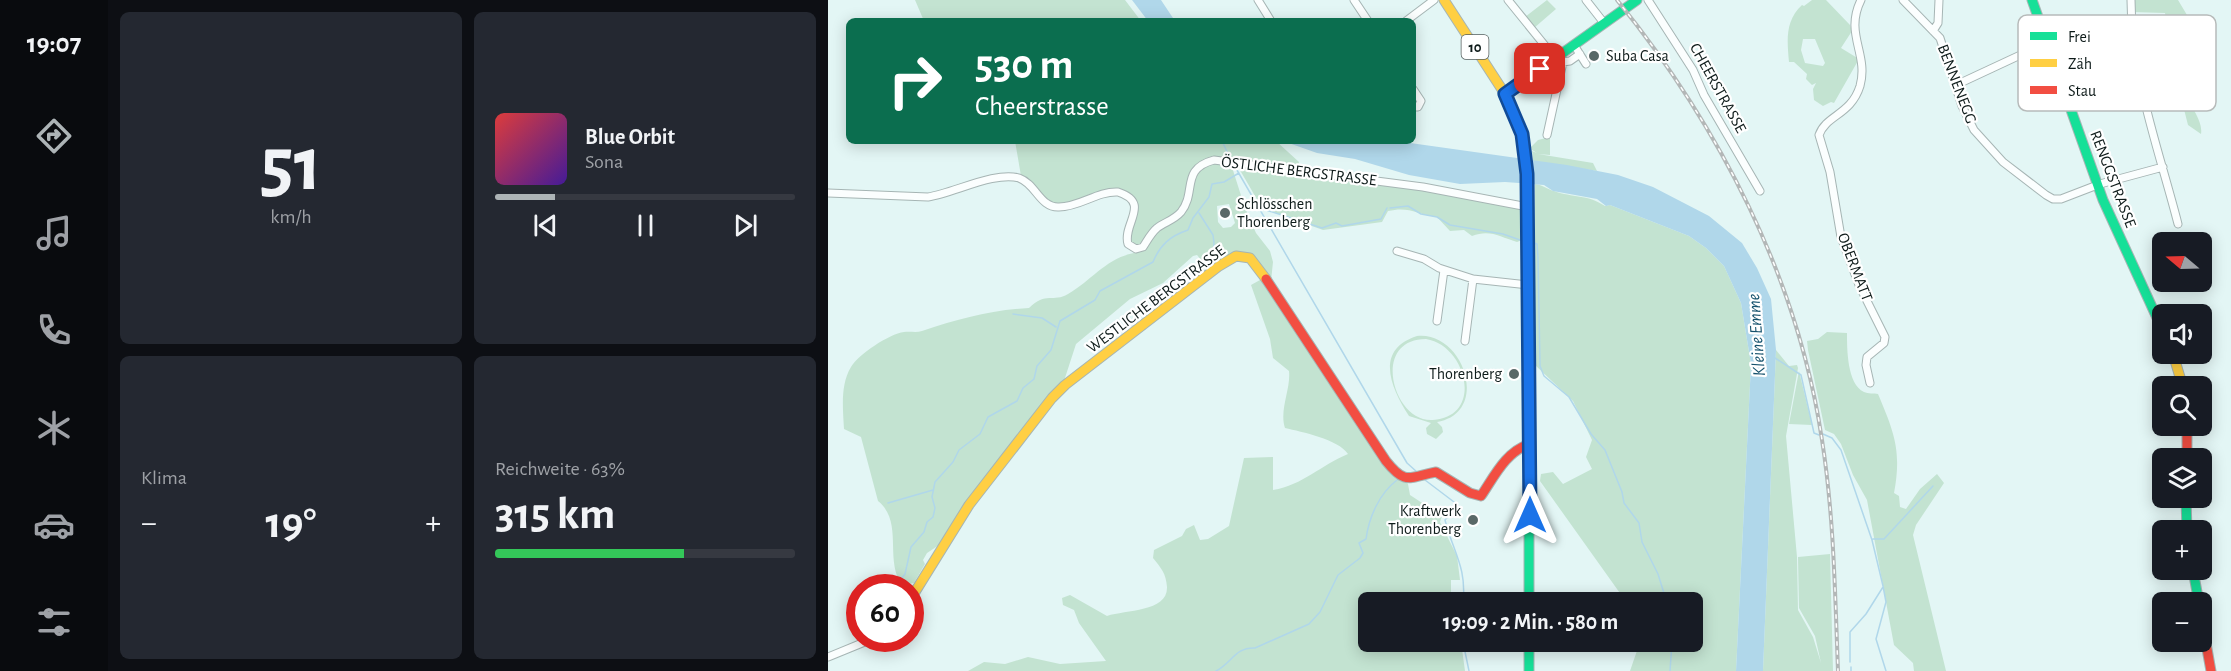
<!DOCTYPE html>
<html lang="de">
<head>
<meta charset="utf-8">
<style>
	:root { --surface:#171b24; --page:#242831; --text:#f1f3f6; --muted:#9ea1a6; --line:#363941; --accent:#adb4b6 }
	body { margin:0; font-family:"Alegreya Sans",sans-serif; background:var(--page); color:var(--text); height:100vh; display:flex; flex-direction:column; font-size:22px; white-space:nowrap }
	* { box-sizing:border-box; margin:0 }
	p { font-size:20px; color:var(--muted) }
	.icon { flex:none; width:33px; height:33px; fill:none; stroke:currentColor; stroke-width:2; stroke-linecap:round; stroke-linejoin:round }
	.map { position:relative; flex:1; overflow:hidden }
	.side { display:flex; flex-direction:column; gap:12px; padding:12px; background:#0d0f14; width:720px }
	.side>* { flex:none }
	.banner { position:absolute; left:18px; top:18px; width:570px; height:126px; border-radius:9px; box-shadow:0 3px 15px #0003; background:#0b6e4f; color:#fff; overflow:hidden }
	.needle { width:39px; rotate:289deg }
	.tools { position:absolute; left:1324px; top:232px; display:grid; gap:12px }
	.tools a { display:grid; place-items:center; width:60px; height:60px; border-radius:9px; background:var(--surface); box-shadow:0 3px 15px #0003; font-size:30px }
	.speed { position:absolute; left:18px; top:574px; display:flex; gap:12px; font-size:30px; font-weight:700; text-align:center }
	.speed>* { display:grid; place-content:center; width:78px; height:78px; border-radius:50%; background:var(--surface); box-shadow:0 3px 15px #0003; line-height:1 }
	.speed .limit { border:9px solid #d22; background:#fff; color:#111 }
	.pin { position:absolute; display:grid; place-items:center; width:51px; height:51px; color:#fff; margin:-26px; border-radius:12px; box-shadow:0 3px 9px #0006 }
	.me { position:absolute; width:66px; margin:-33px; rotate:0deg; stroke-linejoin:round; filter:drop-shadow(0 0 4px #0008) }
	.turn { display:flex; align-items:center; gap:21px; height:126px; padding:0 30px; font-size:27px }
	.turn .icon { width:78px; height:78px; stroke-width:2.5 }
	.turn b { display:block; font-size:42px; line-height:51px }
	.big { font-size:45px; font-weight:700; line-height:1.1 }
	.side .widget { flex:1; display:flex; flex-direction:column; justify-content:center; gap:9px; min-width:0; padding:0 21px; border-radius:9px; background:var(--page) }
	.side .dial { align-items:center; gap:0 }
	.dial b { font-size:78px; line-height:1 }
	.song { display:flex; align-items:center; gap:18px }
	.cover { width:72px; height:72px; border-radius:9px; background:linear-gradient(135deg,hsl(0 70% 55%),hsl(260 70% 35%)) }
	.played { height:6px; border-radius:3px; background:linear-gradient(90deg,var(--accent) 20%,var(--line) 20%) }
	.keys { display:flex; justify-content:space-around; direction:ltr }
	.heat { display:flex; justify-content:space-between; align-items:center; font-size:33px; direction:ltr }
	.charge { height:9px; border-radius:4px; background:linear-gradient(90deg,#34c759 63%,var(--line) 0) }
	.side .tiles { flex:1; display:grid; gap:12px; grid-template-columns:repeat(2,1fr) }
	.trip { position:absolute; left:530px; top:592px; width:345px; height:60px; border-radius:9px; background:var(--surface); box-shadow:0 3px 15px #0003; font-weight:700; line-height:60px; text-align:center }
	main { display:flex; flex:1; min-height:0 }
	.tab-bar { display:flex; flex-direction:column; width:108px; justify-content:space-around; align-items:center; background:#090b0e; color:var(--muted) }
	.tab-bar .icon { width:42px; height:42px }
	.tab-bar .on { color:var(--accent) }
	.tab-bar b { font-size:27px; color:var(--text) }
	.map>svg:first-child { display:block }
</style>
</head>
<body>
<main>
<nav class="tab-bar">
<b>19:07</b>
<svg class="icon on" aria-label="directions" viewBox="0 0 24 24"><path d="M12 3l9 9-9 9-9-9zM9 14v-3h6M13 9l2 2-2 2"/></svg>
<svg class="icon" aria-label="music" viewBox="0 0 24 24"><path d="M9 18V5l10-2v13"/><circle cx="6" cy="18" r="3"/><circle cx="16" cy="16" r="3"/></svg>
<svg class="icon" aria-label="phone" viewBox="0 0 24 24"><path d="M5 4h4l2 5-3 2q2 4 5 5l2-3 5 2v4C11 20 4 13 5 4z"/></svg>
<svg class="icon" aria-label="climate" viewBox="0 0 24 24"><path d="M12 3v18M4 7l16 10M4 17L20 7"/></svg>
<svg class="icon" aria-label="car" viewBox="0 0 24 24"><path d="M5 17H2v-5l4-1 3-4h7l3 4 3 1v5h-3M9 17h6M6 11h13"/><circle cx="7" cy="17" r="2"/><circle cx="17" cy="17" r="2"/></svg>
<svg class="icon" aria-label="filters" viewBox="0 0 24 24"><path d="M4 7h16M4 17h16"/><circle cx="9" cy="7" r="2"/><circle cx="15" cy="17" r="2"/></svg>
</nav>
<section class="side">
<div class="tiles">
<div class="widget dial"><b>51</b><p>km/h</p></div>
<div class="widget">
<div class="song"><i class="cover"></i><div><b>Blue Orbit</b><p>Sona</p></div></div>
<div class="played"></div>
<div class="keys"><svg class="icon" aria-label="previous" viewBox="0 0 24 24"><path d="M18 5L8 12l10 7zM5 5v14"/></svg><svg class="icon" aria-label="pause" viewBox="0 0 24 24"><path d="M8 5v14M16 5v14"/></svg><svg class="icon" aria-label="next" viewBox="0 0 24 24"><path d="M6 5l10 7-10 7zM19 5v14"/></svg></div>
</div>
<div class="widget"><p>Klima</p>
<div class="heat"><a>−</a><b class="big">19°</b><a>+</a></div>
</div>
<div class="widget"><p>Reichweite · 63%</p><b class="big">315 km</b><div class="charge"></div></div>
</div>
</section>
<div class="map">
<svg width="1403" height="671" viewBox="0 0 1403 671">
	<rect width="100%" height="100%" fill="#e3f6f5"/>
	<path fill="#c3e3d1" fill-rule="evenodd" d="M87 0H297L313 21H96Z
		M719 0 728 9 706 28 697 17Z
		M984 0H998L1022 25 1024 31 1013 48 1031 59 1006 103 1003 102 995 106 986 100 985 89 988 83 984 85 978 79 979 74 966 62H961C959 40 957 21 974 5L976 6ZM975 39H987L997 63 995 66 977 63 973 50Z
		M1304 0H1350L1359 15 1362 78C1352 102 1376 115 1373 134L1360 125 1347 74 1337 13 1304 12Z
		M722 137V155L710 154 765 163 769 171 705 161 704 151 709 153 704 150 703 147 710 140Z
		M187 141H448L471 162 470 169 391 157 378 159 363 170 353 207 312 247 303 244 301 237 308 215 299 193 256 197 236 205 221 203 193 176Z
		M383 163 403 164 417 208 428 233 442 251 445 262 443 281 421 256 391 265V255L395 247 392 246 385 269 379 267 369 255 365 256 335 283 302 299 248 344 235 384 117 541 99 553 95 560 97 564 86 583 74 585C56 560 76 522 50 501L33 437 16 429C15 409 12 385 23 367 31 354 61 334 76 332 82 331 88 333 94 331 130 319 163 310 201 308 218 291 225 303 240 294 266 279 280 255 313 252L330 231 352 215 367 174ZM401 204 407 223 403 227 395 228 390 222 389 206Z
		M409 165 596 189 694 209V240L689 242C672 237 662 229 644 236L636 230 622 231 609 217C588 214 581 206 560 211L554 222 495 230 434 208Z
		M707 184C715 185 719 189 726 191 745 198 759 194 777 206L782 205 861 236 878 248 896 266 913 303 923 364 908 671H802L812 642H864V603H807L806 597 799 603 712 481 713 474 725 472 735 484 764 469 758 457 764 440 745 401 707 365Z
		M432 275 509 392 580 484 582 495 614 516 612 522 629 556 632 580H623V603H540V642H633L637 671H140L156 662 177 664 200 657 232 664 278 661 251 623 246 610 235 605 234 598 242 595 279 616C298 610 340 612 339 587 338 573 333 568 325 558L326 550 354 536 358 529 366 525 372 540 380 539 401 526 416 458 445 457V490C475 485 493 465 520 454 510 439 474 432 457 428 451 410 463 389 461 371L445 358 442 339 423 285 432 280Z
		M999 332 1019 333C1019 349 1019 384 1036 392 1040 394 1046 393 1050 394 1066 432 1074 451 1066 493L1071 496 1072 507 1078 509 1092 489 1109 474 1116 483 1088 525 1085 535 1118 671H1086L1085 663 1066 645 1039 500 1025 475 1013 444 1006 434 997 430 980 350 979 341 990 339Z
		M589 336C636 331 663 413 609 422L614 427 615 432 608 439 599 434 598 428 603 423 581 416C564 390 545 350 589 336ZM598 339C638 345 657 416 605 420 565 423 542 339 598 339Z
		M948 350 961 366 969 365 970 368 958 436 969 557 970 610 985 637 993 663 987 636 971 608 970 557 1002 554 1005 671H935Z
		M971 371 984 425 961 424Z"/>
	<path fill="#b0d7ea" d="M304 0H333L347 21H320Z
		M455 141H568L739 165 790 175 825 187 881 216 914 243 929 268 943 299 948 350 935 671H908L923 364 913 303 896 266 878 248 861 236 782 205 778 206 769 199 725 191 716 185 677 182 632 184 581 175 527 159 489 153Z"/>
	<g fill="none" stroke-linecap="round" stroke-linejoin="round">
		<path stroke="#b0d7ea" stroke-width="1.5" d="M394 141 402 158
			M406 165 579 463 589 472
			M432 208 494 228 508 223 514 226 553 219 559 208
			M562 208 580 206 593 214 609 217 622 225 675 234 695 241
			M371 213 385 235 386 243 384 264
			M706 243 709 244 710 257 712 366 716 376 741 397 763 434 777 450 794 492 796 503 811 523 814 542 830 574 839 603
			M185 314 214 318 228 327
			M947 358 973 375 986 433 991 435
			M995 434 1004 438 1013 450 1044 540 1055 586 1058 602 1048 639 1058 671
			M597 480 630 505 617 520C625 552 639 567 635 603
			M60 503 105 490
			M1045 539H1056L1105 486
			M73 579 77 574 83 547 96 532 99 522 105 517 107 508 104 497 107 482 125 462 131 450 152 434 160 417 189 401 195 388 206 379 209 366 223 350 232 321 267 300 272 291 325 262C332 245 342 236 360 230L365 218 381 197 384 184 396 182 411 173
			M635 642 641 671
			M1022 662V632L1038 614 1055 587
			M1023 667V671
			M388 671C404 663 407 647 427 648L481 624 492 612 510 575 532 558 535 553 531 543 538 539C541 517 551 494 569 480
			M842 671 844 642"/>
		<g stroke="#a6b5b4" stroke-width="9">
			<path id="street" d="M430 0 443 21
				M526 0 540 21
				M680 0 727 58
				M758 0 776 23
				M820 0 865 70 876 95 932 191
				M1033 0C1016 34 1041 54 1032 86 1023 115 998 115 991 135L1002 172 1013 237 1031 285 1057 337 1056 343 1039 357 1038 365 1042 383
				M1075 0 1112 38 1134 106 1146 130 1175 162 1218 195 1225 199H1233L1272 184 1335 167
				M1303 0C1303 76 1331 150 1350 224
				M578 21 606 0
				M1105 31 1110 23 1111 0
				M746 45 758 64
				M1232 80 1308 64
				M1128 85 1218 43
				M585 89 593 101 590 107H585
				M719 135 735 62 742 61 752 54
				M0 193 100 197C126 193 167 171 191 178 208 184 212 208 231 207 252 207 269 191 290 192 324 203 294 224 300 244L308 249 315 247C319 241 323 233 329 228 337 222 346 220 353 212 369 192 352 169 386 160L595 187 700 207
				M569 251 596 259 611 268 645 279 701 285
				M609 321 616 270
				M637 341 645 279
				M0 657 44 639"/>
		</g>
		<g stroke="#a6b5b4" stroke-width="11">
			<path id="fast" d="M1204 0 1275 200 1335 331
				M677 94 809 0
				M701 345V603
				M1358 498 1359 531
				M1365 570 1371 603
				M701 642V671"/>
		</g>
		<g stroke="#a6b5b4" stroke-width="11">
			<path id="slow" d="M616 0 677 94 691 125 697 152 701 243V345
				M1345 354 1355 387
				M82 600 141 505 224 398 237 385 391 266 408 256 422 258 438 279"/>
		</g>
		<g stroke="#a6b5b4" stroke-width="11">
			<path id="jam" d="M438 279 558 461C578 486 581 477 608 472L642 493 653 496C666 477 678 451 702 444
				M1359 426V459
				M1374 621 1383 671"/>
		</g>
		<use href="#street" stroke="#fbfefe" stroke-width="7"/>
		<use href="#fast" stroke="#16e098" stroke-width="9"/>
		<use href="#slow" stroke="#ffcf43" stroke-width="9"/>
		<use href="#jam" stroke="#f24e42" stroke-width="9"/>
		<g stroke="#b3b7b7" stroke-width="4">
			<path id="rail" d="M789 0C891 126 970 278 994 440 1006 516 1007 594 1010 671"/>
		</g>
		<use href="#rail" stroke="#fff" stroke-width="1.5" stroke-dasharray="4.5" stroke-linecap="butt"/>
	</g>
	<g fill="none" stroke-linecap="round" stroke-linejoin="round">
		<g stroke="#114b97" stroke-width="15">
			<path id="route" d="M702 515 699 174 694 134 677 94 712 69"/>
		</g>
		<use href="#route" stroke="#1a73e8" stroke-width="10"/>
	</g>
	<g fill="#596867" stroke="#fff" stroke-width="2">
		<circle cx="766" cy="56" r="6"/>
		<circle cx="397" cy="213" r="6"/>
		<circle cx="686" cy="374" r="6"/>
		<circle cx="645" cy="520" r="6"/>
	</g>
	<g text-anchor="middle" dominant-baseline="central" stroke-width="4.5" stroke-linejoin="round" paint-order="stroke">
		<rect fill="#fff" stroke="#565f5f" stroke-width="1.5" x="633.5" y="35" width="27" height="24" rx="4.5"/>
		<g font-size="15" font-weight="bold" fill="#0e1b1a">
			<text x="647" y="47">10</text>
		</g>
		<g font-size="16" fill="#0e1b1a" stroke="#fff" text-anchor="start">
			<text x="778" y="56">Suba Casa</text>
			<text x="409" y="204">Schlösschen<tspan x="409" dy="18">Thorenberg</tspan></text>
			<text x="674" y="374" text-anchor="end">Thorenberg</text>
			<text x="633" y="511" text-anchor="end">Kraftwerk<tspan x="633" dy="18">Thorenberg</tspan></text>
		</g>
		<g font-size="16" fill="#0e1b1a" stroke="#fff">
			<text transform="translate(1129 84) rotate(69)">BENNENEGG</text>
			<text transform="translate(890 88) rotate(61)">CHEERSTRASSE</text>
			<text transform="translate(471 171) rotate(7)">ÖSTLICHE BERGSTRASSE</text>
			<text transform="translate(1285 179) rotate(69)">RENGGSTRASSE</text>
			<text transform="translate(1027 267) rotate(69)">OBERMATT</text>
			<text transform="translate(328 299) rotate(-37)">WESTLICHE BERGSTRASSE</text>
		</g>
		<g font-size="18" font-style="italic" fill="#15516c" stroke="#fff">
			<text transform="translate(929 335) rotate(-94)">Kleine Emme</text>
		</g>
	</g>
	<rect x="1190" y="15" width="198" height="96" rx="9" fill="#fff" stroke="#b7bbba" stroke-width="1.5"/>
	<rect x="1202" y="32" width="27" height="8" fill="#16e098"/>
	<rect x="1202" y="59" width="27" height="8" fill="#ffcf43"/>
	<rect x="1202" y="86" width="27" height="8" fill="#f24e42"/>
	<g font-size="16" fill="#0e1b1a">
		<text x="1240" y="42">Frei</text>
		<text x="1240" y="69">Zäh</text>
		<text x="1240" y="96">Stau</text>
	</g>
</svg>
<div class="tools">
<a><svg class="needle" viewBox="-14 -14 28 28"><path d="M0-13l5 13h-10z" fill="#e53935"/><path d="M0 13l5-13h-10z" fill="#9ea1a6"/></svg></a>
<a><svg class="icon" aria-label="sound" viewBox="0 0 24 24"><path d="M4 9h4l5-4v14l-5-4H4zM17 9q2 3 0 6"/></svg></a>
<a><svg class="icon" aria-label="search" viewBox="0 0 24 24"><circle cx="10" cy="10" r="6"/><path d="M15 15l6 6"/></svg></a>
<a><svg class="icon" aria-label="layers" viewBox="0 0 24 24"><path d="M12 4l9 5-9 5-9-5zM3 14l9 5 9-5"/></svg></a>
<a>+</a>
<a>−</a>
</div>
<div class="speed"><div class="limit">60</div></div>
<div class="pin" style="left:712px;top:69px;background:#d93025"><svg class="icon" aria-label="arrive" viewBox="0 0 24 24"><path d="M6 21V4h12l-3 4 3 4H6"/></svg></div>
<svg class="me" style="left:702px;top:515px" viewBox="-20 -20 40 40"><path d="M0-17L14 15 0 8-14 15z" fill="#1a73e8" stroke="#fff" stroke-width="4"/></svg>
<div class="trip">19:09 · 2 Min. · 580 m</div>
<div class="banner">
<div class="turn"><svg class="icon" aria-label="right" viewBox="0 0 24 24"><path d="M7 20v-9h11M14 6l5 5-5 5"/></svg><div><b>530 m</b>Cheerstrasse</div></div>
</div>
</div>
</main>
</body>
</html>
